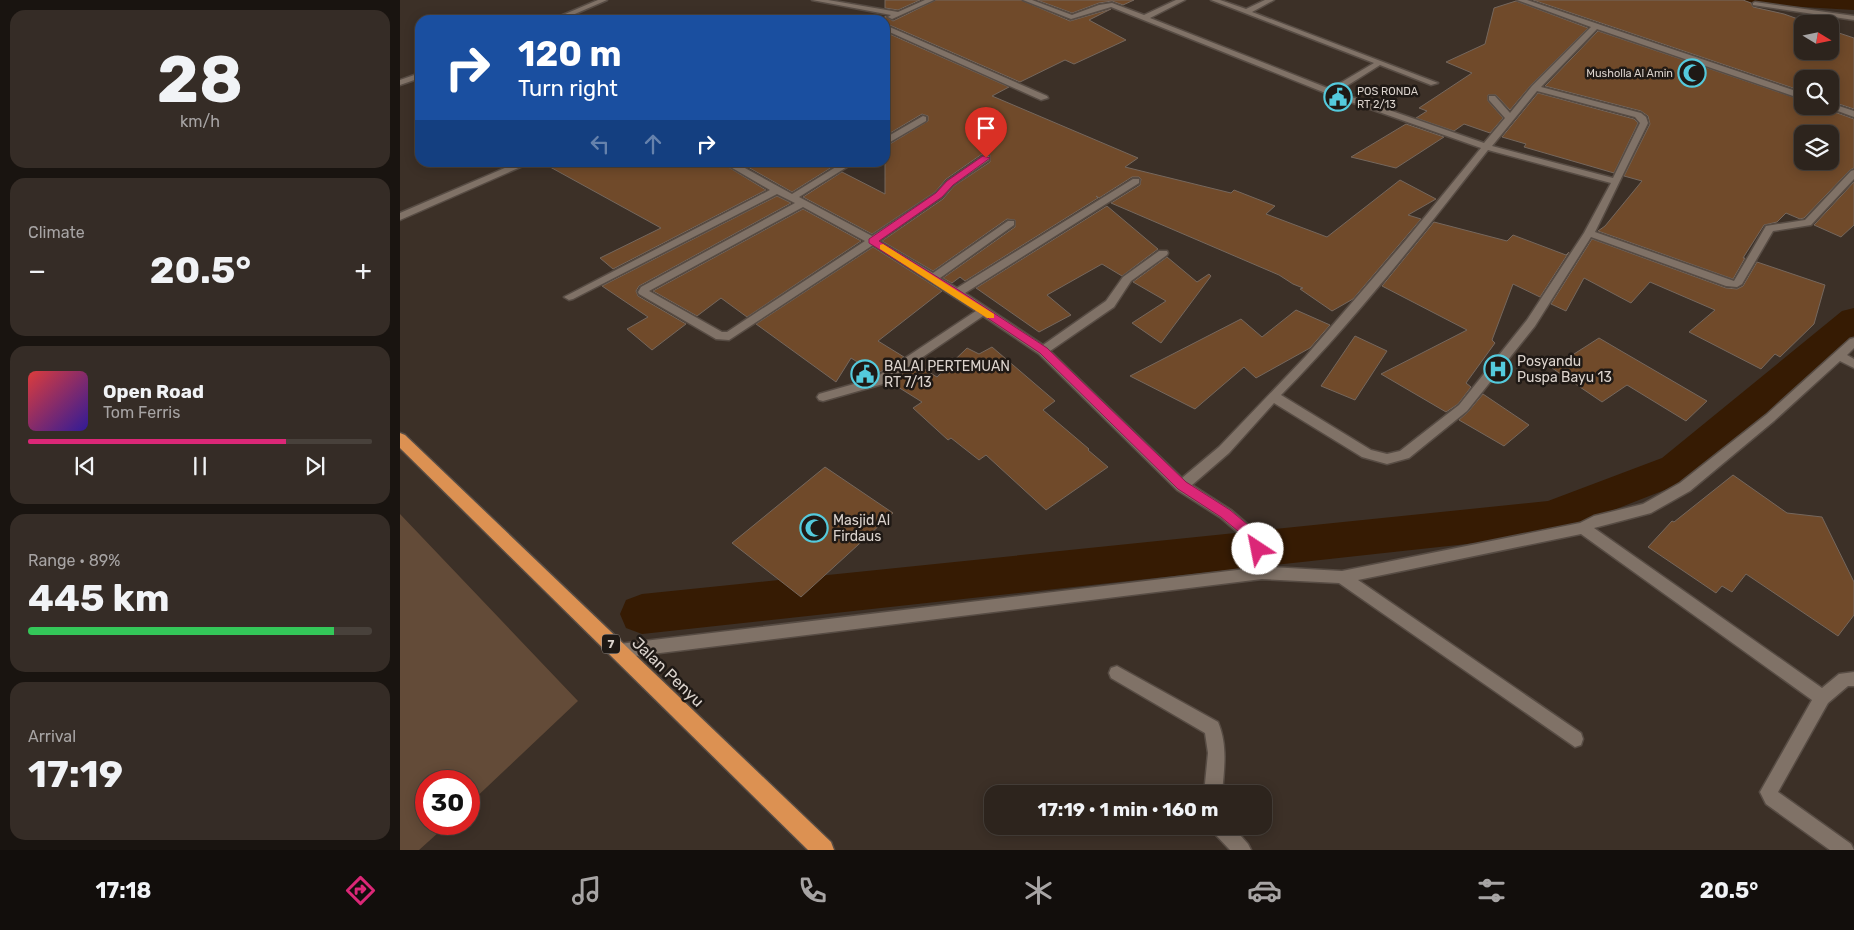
<!DOCTYPE html>
<html lang="en">
<head>
<meta charset="utf-8">
<style>
	:root { --surface:#2d241d; --page:#352c26; --text:#f1f3f6; --muted:#a7a4a4; --line:#48413b; --accent:#db2777 }
	body { margin:0; font-family:Rubik,sans-serif; background:var(--page); color:var(--text); height:100vh; display:flex; flex-direction:column; font-size:19px; white-space:nowrap }
	* { box-sizing:border-box; margin:0 }
	p { font-size:16px; color:var(--muted) }
	.icon { flex:none; width:28px; height:28px; fill:none; stroke:currentColor; stroke-width:2; stroke-linecap:round; stroke-linejoin:round }
	.map { position:relative; flex:1; overflow:hidden }
	.panel { display:flex; flex-direction:column; gap:10px; padding:10px; background:#191410; width:400px }
	.panel>* { flex:none }
	.guide { position:absolute; left:15px; top:15px; width:475px; height:152px; border-radius:15px; box-shadow:0 2px 12px #0003,0 0 0 1px var(--line); background:#1a4fa0; color:#fff; overflow:hidden }
	.needle { width:32px; rotate:100deg }
	.controls { position:absolute; left:1394px; top:15px; display:grid; gap:10px }
	.controls a { display:grid; place-items:center; width:45px; height:45px; border-radius:10px; background:var(--surface); box-shadow:0 2px 12px #0003,0 0 0 1px var(--line); font-size:25px }
	.speed { position:absolute; left:15px; top:770px; display:flex; gap:10px; font-size:25px; font-weight:700; text-align:center }
	.speed>* { display:grid; place-content:center; width:65px; height:65px; border-radius:50%; background:var(--surface); box-shadow:0 2px 12px #0003,0 0 0 1px var(--line); line-height:1 }
	.speed .limit { border:8px solid #d22; background:#fff; color:#111 }
	.pin { position:absolute; display:grid; place-items:center; width:42px; height:42px; color:#fff; margin:-51px -21px; border-radius:50% 50% 50% 0; rotate:-45deg; box-shadow:0 0 5px #0007 }
	.pin .icon { rotate:45deg }
	.me { position:absolute; width:55px; margin:-28px; rotate:326deg; stroke-linejoin:round; filter:drop-shadow(0 0 4px #0008) }
	.turn { display:flex; align-items:center; gap:18px; height:105px; padding:0 20px; font-size:22px }
	.turn .icon { width:65px; height:65px; stroke-width:2.5 }
	.turn b { display:block; font-size:35px; line-height:42px }
	.lanes { display:flex; align-items:center; height:48px; padding:0 20px; background:#0003; justify-content:center; gap:25px; direction:ltr }
	.lanes .off { opacity:.35 }
	.big { font-size:38px; font-weight:700; line-height:1.1 }
	.panel .card { flex:1; display:flex; flex-direction:column; justify-content:center; gap:8px; min-width:0; padding:0 18px; border-radius:15px; background:var(--page) }
	.panel .dial { align-items:center; gap:0 }
	.dial b { font-size:65px; line-height:1 }
	.song { display:flex; align-items:center; gap:15px }
	.cover { width:60px; height:60px; border-radius:8px; background:linear-gradient(135deg,hsl(0 70% 55%),hsl(250 70% 35%)) }
	.played { height:5px; border-radius:2px; background:linear-gradient(90deg,var(--accent) 75%,var(--line) 75%) }
	.keys { display:flex; justify-content:space-around; direction:ltr }
	.heat { display:flex; justify-content:space-between; align-items:center; font-size:28px; direction:ltr }
	.charge { height:8px; border-radius:4px; background:linear-gradient(90deg,#34c759 89%,var(--line) 0) }
	.trip { position:absolute; left:584px; top:785px; width:288px; height:50px; border-radius:15px; background:var(--surface); box-shadow:0 2px 12px #0003,0 0 0 1px var(--line); font-weight:700; line-height:50px; text-align:center }
	.dock { display:flex; height:80px; justify-content:space-around; align-items:center; background:#120e0c; color:var(--muted) }
	.dock .icon { width:35px; height:35px }
	.dock .current { color:var(--accent) }
	.dock b { font-size:22px; color:var(--text) }
	main { display:flex; flex:1; min-height:0 }
	.map>svg:first-child { display:block }
</style>
</head>
<body>
<main>
<section class="panel">
<div class="card dial"><b>28</b><p>km/h</p></div>
<div class="card"><p>Climate</p>
<div class="heat"><a>−</a><b class="big">20.5°</b><a>+</a></div>
</div>
<div class="card">
<div class="song"><i class="cover"></i><div><b>Open Road</b><p>Tom Ferris</p></div></div>
<div class="played"></div>
<div class="keys"><svg class="icon" aria-label="previous" viewBox="0 0 24 24"><path d="M18 5L8 12l10 7zM5 5v14"/></svg><svg class="icon" aria-label="pause" viewBox="0 0 24 24"><path d="M8 5v14M16 5v14"/></svg><svg class="icon" aria-label="next" viewBox="0 0 24 24"><path d="M6 5l10 7-10 7zM19 5v14"/></svg></div>
</div>
<div class="card"><p>Range · 89%</p><b class="big">445 km</b><div class="charge"></div></div>
<div class="card"><p>Arrival</p><b class="big">17:19</b></div>
</section>
<div class="map">
<svg width="1454" height="850" viewBox="0 0 1454 850">
	<rect width="100%" height="100%" fill="#3c3027"/>
	<path fill="#634b38" d="M0 514 178 701 69 804V781H26V824H48L19 850H0Z"/>
	<path fill="#361b03" d="M1338 0H1454V10L1371 5Z"/>
	<g fill="none" stroke-linecap="round" stroke-linejoin="round">
		<path fill="#361b03" fill-rule="evenodd" d="M1454 308V337L1290 480 1150 535 242 634 226 628 220 614 226 600 242 594 1148 501 1262 458 1442 311Z"/>
	</g>
	<path fill="#704a2a" stroke="#75675d" fill-rule="evenodd" d="M485 0H520L498 10 485 8Z
		M536 0H621L670 21 711 9 689 20 726 40 674 64 665 60 620 82 485 23V16L493 21Z
		M637 0H734L723 5 712 1 699 3 672 13Z
		M1133 0H1343L1351 3 1353 7 1384 14 1412 24H1402V51H1430V30L1454 38V109L1430 101V79H1402V91Z
		M1116 1 1188 28 1131 85 1110 110 1096 95H1088V101L1103 118 1090 133 1064 124 1054 131 1016 118 1027 111 1019 108 1072 73 1046 62 1085 44 1094 8Z
		M1198 31 1402 100V106H1425L1426 109 1454 119V168L1450 170 1404 218 1400 219 1386 213 1377 222 1364 225 1343 258H1345L1333 279 1198 231 1205 226 1242 181 1224 176 1250 124 1248 116 1241 111 1145 86ZM1402 134H1430V161H1402Z
		M485 32 609 87 592 96 738 158 725 167 831 193 834 190 875 206 866 214 927 237 1000 180 1036 199 1008 215 1021 219 953 299 932 311 900 289 903 288 893 284 879 275 711 203 740 185 741 179 739 177H732L699 198 696 196 698 198 565 281 560 277 552 283 543 278 615 227V220L607 219 533 271 482 241 543 199 554 186 590 162V155L582 154 546 179 535 192 472 234 403 197 442 172 485 194V147L528 121V116L522 114 485 136Z
		M1138 93 1234 119 1238 123 1214 173 1124 147 1126 144 1102 137Z
		M1006 124 1044 137 996 168 951 157Z
		M141 162H320L366 190 213 269 200 258 261 228Z
		M339 162H422L432 167 392 192Z
		M1454 182V225L1441 237 1414 225Z
		M377 196 391 203 239 286 236 291 238 296 286 324 252 350 227 329 248 317 202 286Z
		M707 206 758 249 722 276 702 264 647 295 671 315 639 332 576 288Z
		M403 209 461 241 347 317 321 298 297 316 253 291Z
		M1034 222 1107 241 1113 235 1166 255 1169 252 1140 297 1113 284 1092 340 1095 343 1066 383 1071 387 1058 404 1046 412 981 374 1067 330 982 286Z
		M1192 239 1326 288 1337 289 1343 286 1357 262 1425 285 1414 324 1380 357 1375 354 1361 369 1289 332 1315 310 1250 282 1231 303 1184 278 1166 311 1151 304Z
		M473 247 542 291 478 341 504 357 477 374 451 358 436 382 356 324Z
		M767 257 797 282 809 274 811 276 761 343 732 323 766 301 733 282Z
		M896 310 930 325 910 348 856 378 844 367 795 409 730 376 841 319 862 337Z
		M955 336 987 351 955 400 921 386Z
		M1199 338 1216 348 1307 401 1286 421 1227 385 1202 402 1152 368Z
		M592 347 655 401 643 410 689 449 688 450 708 467 646 510 586 455 579 460 551 438 548 440 513 408 522 402 490 382 516 364 537 377 567 348 579 354Z
		M1083 394 1129 425 1104 446 1059 420 1068 412Z
		M425 467 493 513 401 597 332 543Z
		M1333 475 1387 513 1422 517 1454 582V615L1438 636 1346 574 1332 592 1322 586 1316 593 1248 547 1272 521 1274 522Z"/>
	<g fill="none" stroke-linecap="round" stroke-linejoin="round">
		<g stroke="#574c44" stroke-width="3">
			<path id="minor" d="M198 0H207L161 20H151Z
				M412 0H428L498 12 525 0H534L492 19 488 17 491 15Z
				M623 0H632L672 15 699 5 712 3 744 15 776 0H785L750 18 930 89 974 63 811 0H820L846 9 865 0H874L852 12 1038 83 1031 85 980 65 937 92 1084 143 1105 118 1089 100V96H1095L1110 113 1132 86 1191 27 1117 0H1127L1402 93V98H1399L1197 29 1141 87 1241 113 1246 117 1248 123 1195 232 1334 281 1366 226 1405 220 1451 171 1454 170V179L1411 225 1373 231 1342 284 1337 287 1326 286 1191 237 1135 326 1067 411 1009 458 987 464 962 457 874 403 829 453 792 485 831 510 860 535 868 567 942 571 1180 523 1194 516 1243 504 1280 483 1366 415 1450 339 1454 338V348L1447 355 1454 359V368L1440 361 1374 421 1290 491 1251 513 1194 528 1422 688 1439 674 1454 672V686H1448L1428 703 1378 792 1451 844 1454 850H1430L1366 804 1360 792 1412 700 1181 534 958 580 1181 733 1183 739 1181 745 1175 747 939 583 862 579 219 658 214 656 211 651 214 646 219 644 854 568 849 542 821 518 777 490 639 354 583 316 483 384 423 401 419 400 417 397 419 394 475 378 576 311 473 245 329 340 316 339 239 294 238 292 241 287 395 203 377 194 173 299 169 300 164 297 370 190 322 162H334L392 194 444 162H455L399 197 472 236 536 193 547 181 583 156H589V160L553 185 542 197 479 241 533 273 608 221H614V225L540 278 557 288 733 179H739V183L565 293 643 345 706 301 723 277 759 251H767L768 253 767 255 731 281 714 307 650 351 782 478 819 447 906 356 1006 240 1081 148 928 94 711 7 671 19ZM1137 91 1235 117 1240 123 1213 178 1092 146ZM1088 150 1211 183 1184 233 1127 320 1059 405 1000 451 987 454 971 450 881 395C956 319 1022 234 1088 150ZM403 207 465 241 327 332H322L249 291Z
				M1355 2 1454 16V20L1353 5V3Z
				M485 25 647 96 648 98 641 100 485 30Z
				M20 73V78L0 85V80Z
				M1430 103 1454 111V117L1427 107 1430 106Z
				M523 116 526 117V121L485 145V138Z
				M119 162H132L0 220V213Z
				M717 666 818 722C828 746 824 769 822 794H804L808 753 805 733 711 678 709 673 711 668Z
				M810 826H832L848 844 851 850H830L813 832Z"/>
		</g>
		<g stroke="#574c44" stroke-width="3">
			<path id="highway" d="M0 433 5 435 431 842 434 850H408L0 448Z"/>
		</g>
		<use href="#minor" fill="#807267" fill-rule="evenodd"/>
		<use href="#highway" fill="#dc9152" fill-rule="evenodd"/>
	</g>
	<path fill="#db2777" stroke="#8e194d" d="M583 156 590 158 553 185 542 197 479 241 560 291 647 348 786 482 830 510 860 535 864 549 862 553 858 555 853 553 850 541 821 517 778 489 640 353 553 295 469 243V239L536 193 547 181Z"/>
	<path fill="#f59e0b" d="M483 244 594 314V318H587L480 249V245Z"/>
	<defs>
		<g id="mosque-ring" transform="scale(1.4375)"><circle r="9.5" fill="#1f1915" stroke="#54cadd" stroke-width="1.5"/><path d="M3.5-4.9A6 6 0 1 0 3.5 4.9A5 5 0 1 1 3.5-4.9Z" fill="#54cadd"/></g>
		<g id="civic-ring" transform="scale(1.4375)"><circle r="9.5" fill="#1f1915" stroke="#54cadd" stroke-width="1.5"/><path d="M-.6-6.5H3V-4.5H.6V-3L4-1V1h2V6H-6V1h2V-1L-.6-3ZM-1.2 2.5V6h2.4V2.5Z" fill="#54cadd"/></g>
		<g id="hospital-ring" transform="scale(1.4375)"><circle r="9.5" fill="#1f1915" stroke="#54cadd" stroke-width="1.5"/><path d="M-5-5h3v3.5h4V-5h3V5h-3V1.5h-4V5h-3Z" fill="#54cadd"/></g>
	</defs>
	<g fill-rule="evenodd">
		<use href="#mosque-ring" x="1292" y="73"/>
		<use href="#civic-ring" x="938" y="97"/>
		<use href="#hospital-ring" x="1098" y="369"/>
		<use href="#civic-ring" x="465" y="374"/>
		<use href="#mosque-ring" x="414" y="528"/>
	</g>
	<g text-anchor="middle" dominant-baseline="central" stroke-width="5" stroke-linejoin="round" paint-order="stroke">
		<g font-size="11" fill="#dbd3cd" stroke="#1f1915" text-anchor="end">
			<text x="1273" y="73">Musholla Al Amin</text>
			<text x="957" y="91" text-anchor="start">POS RONDA<tspan x="957" dy="13">RT 2/13</tspan></text>
		</g>
		<rect fill="#1f1915" stroke="#a39b96" stroke-width="1" x="202" y="634.5" width="18" height="19" rx="4"/>
		<g font-size="12" font-weight="bold" fill="#dbd3cd">
			<text x="211" y="644">7</text>
		</g>
		<g font-size="14" fill="#dbd3cd" stroke="#1f1915" text-anchor="start">
			<text x="1117" y="361">Posyandu<tspan x="1117" dy="16">Puspa Bayu 13</tspan></text>
			<text x="484" y="366">BALAI PERTEMUAN<tspan x="484" dy="16">RT 7/13</tspan></text>
			<text x="433" y="520">Masjid Al<tspan x="433" dy="16">Firdaus</tspan></text>
		</g>
		<g font-size="16" fill="#dbd3cd" stroke="#1f1915">
			<text transform="translate(268 672) rotate(44)">Jalan Penyu</text>
		</g>
	</g>
</svg>
<div class="controls">
<a><svg class="needle" viewBox="-14 -14 28 28"><path d="M0-13l5 13h-10z" fill="#e53935"/><path d="M0 13l5-13h-10z" fill="#a7a4a4"/></svg></a>
<a><svg class="icon" aria-label="search" viewBox="0 0 24 24"><circle cx="10" cy="10" r="6"/><path d="M15 15l6 6"/></svg></a>
<a><svg class="icon" aria-label="layers" viewBox="0 0 24 24"><path d="M12 4l9 5-9 5-9-5zM3 14l9 5 9-5"/></svg></a>
</div>
<div class="speed"><div class="limit">30</div></div>
<div class="pin" style="left:586px;top:158px;background:#d93025"><svg class="icon" aria-label="arrive" viewBox="0 0 24 24"><path d="M6 21V4h12l-3 4 3 4H6"/></svg></div>
<svg class="me" style="left:858px;top:549px" viewBox="-20 -20 40 40"><circle r="19" fill="#fff"/><path d="M0-13L10 11 0 6-10 11z" fill="#db2777"/></svg>
<div class="trip">17:19 · 1 min · 160 m</div>
<div class="guide">
<div class="turn"><svg class="icon" aria-label="right" viewBox="0 0 24 24"><path d="M7 20v-9h11M14 6l5 5-5 5"/></svg><div><b>120 m</b>Turn right</div></div>
<div class="lanes"><svg class="icon off" aria-label="left" viewBox="0 0 24 24"><path d="M17 20v-9H6M10 6l-5 5 5 5"/></svg><svg class="icon off" aria-label="ahead" viewBox="0 0 24 24"><path d="M12 20V5M6 11l6-6 6 6"/></svg><svg class="icon" aria-label="right" viewBox="0 0 24 24"><path d="M7 20v-9h11M14 6l5 5-5 5"/></svg></div>
</div>
</div>
</main>
<nav class="dock">
<b>17:18</b>
<svg class="icon current" aria-label="directions" viewBox="0 0 24 24"><path d="M12 3l9 9-9 9-9-9zM9 14v-3h6M13 9l2 2-2 2"/></svg>
<svg class="icon" aria-label="music" viewBox="0 0 24 24"><path d="M9 18V5l10-2v13"/><circle cx="6" cy="18" r="3"/><circle cx="16" cy="16" r="3"/></svg>
<svg class="icon" aria-label="phone" viewBox="0 0 24 24"><path d="M5 4h4l2 5-3 2q2 4 5 5l2-3 5 2v4C11 20 4 13 5 4z"/></svg>
<svg class="icon" aria-label="climate" viewBox="0 0 24 24"><path d="M12 3v18M4 7l16 10M4 17L20 7"/></svg>
<svg class="icon" aria-label="car" viewBox="0 0 24 24"><path d="M5 17H2v-5l4-1 3-4h7l3 4 3 1v5h-3M9 17h6M6 11h13"/><circle cx="7" cy="17" r="2"/><circle cx="17" cy="17" r="2"/></svg>
<svg class="icon" aria-label="filters" viewBox="0 0 24 24"><path d="M4 7h16M4 17h16"/><circle cx="9" cy="7" r="2"/><circle cx="15" cy="17" r="2"/></svg>
<b>20.5°</b>
</nav>
</body>
</html>
